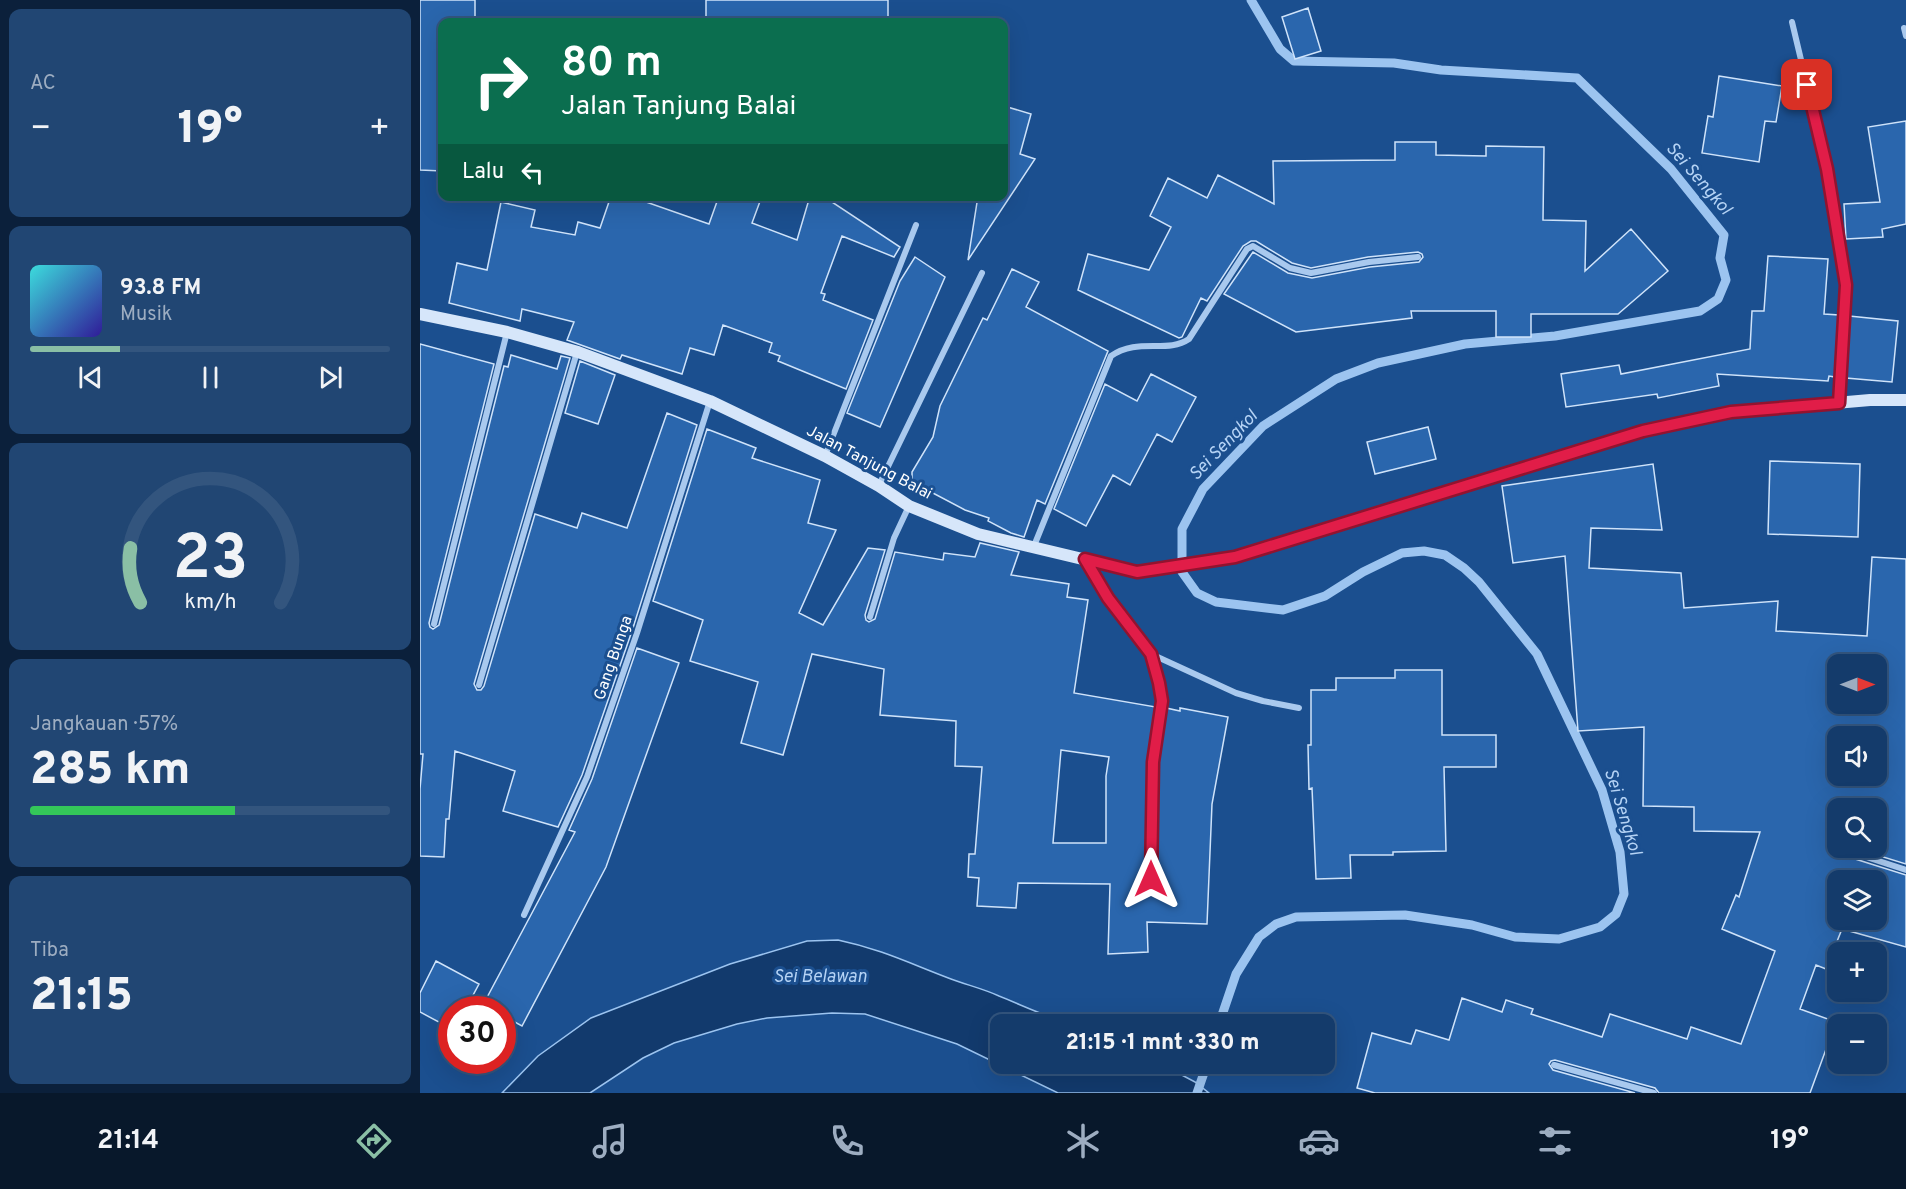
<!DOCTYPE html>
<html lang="id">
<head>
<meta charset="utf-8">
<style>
	:root { --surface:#143b6b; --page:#214673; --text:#f1f3f6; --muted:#9dadc1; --line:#33557e; --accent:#8abfa5 }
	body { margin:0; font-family:Overpass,sans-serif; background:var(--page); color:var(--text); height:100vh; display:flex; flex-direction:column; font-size:22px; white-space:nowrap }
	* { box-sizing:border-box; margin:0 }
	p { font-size:20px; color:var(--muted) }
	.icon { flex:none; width:33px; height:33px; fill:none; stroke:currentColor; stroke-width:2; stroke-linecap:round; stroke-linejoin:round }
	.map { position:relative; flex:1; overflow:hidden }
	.sheet { display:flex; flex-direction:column; gap:9px; padding:9px; background:#0b203b; width:420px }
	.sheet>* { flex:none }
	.hud { position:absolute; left:18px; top:18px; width:570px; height:183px; border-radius:12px; box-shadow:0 6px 24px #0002,0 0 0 2px var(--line); background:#0b6e4f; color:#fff; overflow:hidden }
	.needle { width:39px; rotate:90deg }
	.controls { position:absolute; left:1407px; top:654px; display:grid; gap:12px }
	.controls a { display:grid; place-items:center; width:60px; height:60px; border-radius:12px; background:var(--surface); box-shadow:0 6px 24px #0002,0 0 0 2px var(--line); font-size:30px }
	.speed { position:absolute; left:18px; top:996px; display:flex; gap:12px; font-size:30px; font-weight:700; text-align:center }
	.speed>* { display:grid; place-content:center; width:78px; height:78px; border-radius:50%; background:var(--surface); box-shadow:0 6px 24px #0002,0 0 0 2px var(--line); line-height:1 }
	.speed .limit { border:9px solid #d22; background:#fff; color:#111 }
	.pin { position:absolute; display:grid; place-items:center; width:51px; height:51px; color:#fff; margin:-26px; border-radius:12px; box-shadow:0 3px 9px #0006 }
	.me { position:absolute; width:66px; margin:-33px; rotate:0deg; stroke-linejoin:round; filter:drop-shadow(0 0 4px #0008) }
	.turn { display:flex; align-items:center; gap:21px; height:126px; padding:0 24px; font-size:27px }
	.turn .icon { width:78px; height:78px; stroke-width:2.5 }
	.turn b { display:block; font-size:42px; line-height:51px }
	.then { display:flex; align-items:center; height:57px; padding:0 24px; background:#0003; gap:12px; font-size:22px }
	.big { font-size:45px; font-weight:800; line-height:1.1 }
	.sheet .tile { flex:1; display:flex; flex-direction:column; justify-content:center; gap:9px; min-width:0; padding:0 21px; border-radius:12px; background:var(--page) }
	.sheet .dial { align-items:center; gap:0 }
	.dial svg { height:156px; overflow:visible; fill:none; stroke:var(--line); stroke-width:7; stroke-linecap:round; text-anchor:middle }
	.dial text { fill:var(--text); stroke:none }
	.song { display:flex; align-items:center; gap:18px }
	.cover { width:72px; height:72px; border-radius:9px; background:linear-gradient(135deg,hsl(180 70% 55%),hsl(250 70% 35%)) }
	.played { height:6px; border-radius:3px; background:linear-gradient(90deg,var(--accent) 25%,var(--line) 25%) }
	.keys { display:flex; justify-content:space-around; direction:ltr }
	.heat { display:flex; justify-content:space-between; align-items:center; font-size:33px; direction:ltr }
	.charge { height:9px; border-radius:4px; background:linear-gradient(90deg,#34c759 57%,var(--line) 0) }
	.trip { position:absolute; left:570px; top:1014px; width:345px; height:60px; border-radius:12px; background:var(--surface); box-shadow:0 6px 24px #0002,0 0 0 2px var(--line); font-weight:800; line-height:60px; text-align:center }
	.dock { display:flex; height:96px; justify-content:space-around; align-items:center; background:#08182b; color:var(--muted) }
	.dock .icon { width:42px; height:42px }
	.dock .current { color:var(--accent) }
	.dock b { font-size:27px; color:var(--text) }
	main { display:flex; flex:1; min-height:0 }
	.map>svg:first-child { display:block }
</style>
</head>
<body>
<main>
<section class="sheet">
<div class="tile"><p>AC</p>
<div class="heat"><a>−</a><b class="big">19°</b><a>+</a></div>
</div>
<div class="tile">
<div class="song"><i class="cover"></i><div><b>93.8 FM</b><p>Musik</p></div></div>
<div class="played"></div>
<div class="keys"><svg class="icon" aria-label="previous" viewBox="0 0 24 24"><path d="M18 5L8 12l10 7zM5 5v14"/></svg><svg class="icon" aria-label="pause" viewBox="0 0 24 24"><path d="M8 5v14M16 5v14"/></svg><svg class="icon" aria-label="next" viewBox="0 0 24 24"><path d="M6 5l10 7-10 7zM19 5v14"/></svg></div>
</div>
<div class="tile dial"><svg viewBox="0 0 100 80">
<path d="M14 69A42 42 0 1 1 86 69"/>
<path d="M14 69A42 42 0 0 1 9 41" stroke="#8abfa5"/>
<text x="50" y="56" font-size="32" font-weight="700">23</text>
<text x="50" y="72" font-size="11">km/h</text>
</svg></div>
<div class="tile"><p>Jangkauan · 57%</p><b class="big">285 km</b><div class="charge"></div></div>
<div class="tile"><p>Tiba</p><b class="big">21:15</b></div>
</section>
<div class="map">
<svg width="1486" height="1093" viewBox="0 0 1486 1093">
	<rect width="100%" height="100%" fill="#1b4f8f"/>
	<path fill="#123a6d" stroke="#9cc4f0" stroke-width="1.5" d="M418 940C461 949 491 964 531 979 547 985 564 989 579 996 604 1006 626 1017 652 1024H580V1064H741L775 1082 789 1093H638L537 1044 445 1014 412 1013 347 1018 317 1024 254 1043 223 1058 170 1093H82L118 1056 171 1018 310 964 387 941Z"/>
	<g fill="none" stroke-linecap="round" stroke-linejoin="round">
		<path stroke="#9cc4f0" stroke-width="9" d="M799 1024 816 974 839 937 856 924 876 917 985 915 1052 925 1095 937 1139 939 1180 927 1196 914 1204 894 1200 852 1182 790 1117 654 1059 582 1044 568 1025 555 1004 551 982 553 943 572 905 596 863 610 796 602 777 593 762 572V529L783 489 843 426 916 379 958 363 1045 344 1135 336 1280 311 1298 299 1306 280 1300 258 1304 235 1251 169 1157 78 1021 70 974 63 874 61 860 49 831 0
			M777 1093 787 1064"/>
	</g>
	<path fill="#2a66ad" stroke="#cfe3fa" stroke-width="1.5" fill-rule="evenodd" d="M0 0H55V22H22V171L0 170Z
		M286 0H468V22H286Z
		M888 8 901 51 875 59 862 17Z
		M1299 76 1362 86 1356 122 1345 121 1339 162 1282 153 1288 116 1293 117Z
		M584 106 611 114 600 154 615 159 548 260 558 196H584Z
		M1486 121V224L1462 229 1463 237 1426 239 1424 204 1460 202 1448 127Z
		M975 142H1016V155L1066 156V146L1124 147 1123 220 1166 221 1165 271 1211 229 1248 271 1198 314H1111V337H1076V311H991L992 318 876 332 804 294 833 252 868 273 892 278 950 267 999 262 1003 257 1002 254 998 252 948 257 891 268 872 263 836 241H831L823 246 787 301 781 298 762 337 759 338 658 290 668 254 729 270 751 227 730 216 748 178 787 198 798 175 854 204 853 161 975 160Z
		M191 196H209L289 224 299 196H342L332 223 377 240 390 196H403L480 247 474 257 422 236 401 293 405 294 403 300 453 320 426 389 358 361 360 356 349 352 352 343 303 325 294 355 270 348 262 374 202 355 200 359 147 340 154 322 102 309 100 321 29 303 37 263 67 270 81 202 115 210 111 227 155 235 158 222 180 228Z
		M1348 256 1408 259 1404 314 1419 315 1415 377 1409 376 1408 381 1297 374 1299 386 1238 398 1237 394 1146 407 1141 374 1199 365 1201 374 1330 349 1332 311H1344Z
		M495 257 525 277 460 427 427 413 480 281Z
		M592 269 619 282 606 307 688 351 625 504 617 500 604 537 591 533 568 521 569 518 545 510 492 482V472L513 437 520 406 563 318 567 320Z
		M1429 316 1478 321 1472 382 1426 378Z
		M0 344 74 364 9 623 10 627 13 629 19 625 84 366 88 367 91 355 137 369 141 356 150 358 54 684 57 690H61L64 686 115 514 157 528 162 513 207 528 247 413 277 425 212 631 162 775 138 827 83 811 95 771 35 751 29 819H26L24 857 0 856V789L3 754H0Z
		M160 361 195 375 178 424 145 413Z
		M731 374 776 397 752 442 737 434 710 485 693 475 666 526 634 509 685 384 717 401Z
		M1008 427 1016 459 955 474 947 442Z
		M287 429 336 448 332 458 400 480 388 523 416 530 379 613 403 625 448 548 465 550 445 615 446 620 449 622 455 619 475 552 523 560 524 553 555 557 560 543 599 552 591 575 649 584 647 597 668 600 654 693 736 707 728 762 726 879 729 884 734 883 736 879 738 762 746 708 760 711V708L808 717 792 804 787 924 727 922 728 952 688 954 690 884 598 883 596 908 557 906 559 878 548 877 549 854H555L562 767 535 766 536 721 460 715 464 669 392 654 363 755 321 743 338 682 270 661 283 620 233 601ZM641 750 689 757 686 776V843H633Z
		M1350 461 1440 464 1438 537 1348 534Z
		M1233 464 1242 530 1171 528 1169 568 1261 573 1264 608 1358 601 1356 631 1447 636 1452 557 1486 559V864L1434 848H1456V808H1418V848H1428L1426 852 1429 857 1486 875V947L1422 929 1406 969 1396 965 1380 1009 1416 1022 1390 1093H1239L1235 1088 1135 1060 1131 1061 1129 1064 1133 1070 1215 1093H955L937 1088 952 1033 991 1044 996 1030 1029 1040 1042 998 1082 1012 1086 1000 1113 1009 1111 1014 1182 1037 1190 1014 1267 1039 1271 1027 1321 1044 1355 951 1302 929 1316 895 1319 897 1340 832 1274 831V807L1223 806 1224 727 1158 731 1145 556 1093 563 1082 486ZM1418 664H1456V704H1418ZM1418 736H1456V776H1418ZM1418 880H1456V920H1418Z
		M217 648 259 663 186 867 102 1026 82 1015V1010H71L63 1005 155 832 149 830 172 779Z
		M975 670H1022V735H1076V767H1024L1026 851 973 852V855H930L931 878 896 879 892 788 889 789 888 745H891V690H916V678H975Z
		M16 961 59 984 45 1010H32V1029L0 1012V993Z"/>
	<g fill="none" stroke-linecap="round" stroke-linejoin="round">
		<path stroke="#a9c9ee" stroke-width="6" d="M1372 22 1407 169 1426 285 1419 403
			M1484 28 1486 36
			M405 456 496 225
			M459 485 562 273
			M614 546 691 356C718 337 747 354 769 339L827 249 833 246 870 268 891 273 949 262 998 257
			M666 560 688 598 731 654 739 683 742 701 733 762 731 879
			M450 617 474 538 489 506
			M14 624 87 332
			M731 654 816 693 843 701 879 708
			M59 685 157 352
			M1431 852 1486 870
			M104 915 167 777 217 633 290 401
			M1134 1065 1234 1093"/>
		<path stroke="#d6e6fa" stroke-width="12" d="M0 314 87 332 158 352 290 401 405 456 459 486 489 506 558 534 717 572 815 557 1223 431 1311 412 1450 400H1486"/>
	</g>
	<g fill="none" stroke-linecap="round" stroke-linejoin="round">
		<g stroke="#92132f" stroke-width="15">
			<path id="route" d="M731 879 733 762 742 701 739 683 731 654 688 598 665 559 717 572 815 557 1223 431 1311 412 1419 403 1426 285 1407 169 1387 85"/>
		</g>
		<use href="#route" stroke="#e11d48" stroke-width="10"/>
	</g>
	<g text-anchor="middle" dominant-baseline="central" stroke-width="6" stroke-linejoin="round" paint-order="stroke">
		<g font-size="16" fill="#fff" stroke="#1b4f8f">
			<text transform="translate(449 463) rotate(28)">Jalan Tanjung Balai</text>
			<text transform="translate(194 658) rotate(-71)">Gang Bunga</text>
		</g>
		<g font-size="18" font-style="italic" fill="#b5d3f5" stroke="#1b4f8f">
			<text transform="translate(1278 179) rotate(49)">Sei Sengkol</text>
			<text transform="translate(804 446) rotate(-46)">Sei Sengkol</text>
			<text transform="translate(1202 812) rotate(73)">Sei Sengkol</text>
			<text x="400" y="977">Sei Belawan</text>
		</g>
	</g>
</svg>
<div class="controls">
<a><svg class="needle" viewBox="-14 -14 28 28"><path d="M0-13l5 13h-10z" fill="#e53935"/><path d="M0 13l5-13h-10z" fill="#9dadc1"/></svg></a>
<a><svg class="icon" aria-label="sound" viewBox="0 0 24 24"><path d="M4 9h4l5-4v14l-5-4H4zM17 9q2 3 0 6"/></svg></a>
<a><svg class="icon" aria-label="search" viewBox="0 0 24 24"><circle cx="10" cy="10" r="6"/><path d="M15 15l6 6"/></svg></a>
<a><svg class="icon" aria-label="layers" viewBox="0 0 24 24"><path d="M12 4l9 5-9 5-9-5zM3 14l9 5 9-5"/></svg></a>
<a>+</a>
<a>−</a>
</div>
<div class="speed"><div class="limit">30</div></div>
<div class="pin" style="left:1387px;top:85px;background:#d93025"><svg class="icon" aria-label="arrive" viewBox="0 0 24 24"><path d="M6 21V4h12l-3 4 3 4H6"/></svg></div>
<svg class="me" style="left:731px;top:879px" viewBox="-20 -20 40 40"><path d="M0-17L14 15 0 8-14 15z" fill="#e11d48" stroke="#fff" stroke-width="4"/></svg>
<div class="trip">21:15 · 1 mnt · 330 m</div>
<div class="hud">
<div class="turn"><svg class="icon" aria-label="right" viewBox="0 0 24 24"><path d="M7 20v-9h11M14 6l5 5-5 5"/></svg><div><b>80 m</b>Jalan Tanjung Balai</div></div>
<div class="then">Lalu<svg class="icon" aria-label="left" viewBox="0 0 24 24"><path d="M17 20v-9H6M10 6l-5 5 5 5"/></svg></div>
</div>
</div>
</main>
<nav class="dock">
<b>21:14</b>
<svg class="icon current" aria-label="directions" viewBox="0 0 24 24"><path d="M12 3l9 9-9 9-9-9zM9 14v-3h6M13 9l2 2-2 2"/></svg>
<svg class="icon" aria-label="music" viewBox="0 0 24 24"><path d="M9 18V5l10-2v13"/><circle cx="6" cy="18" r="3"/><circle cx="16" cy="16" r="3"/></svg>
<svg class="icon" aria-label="phone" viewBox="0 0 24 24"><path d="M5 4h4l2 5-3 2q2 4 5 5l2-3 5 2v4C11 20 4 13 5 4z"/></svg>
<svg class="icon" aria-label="climate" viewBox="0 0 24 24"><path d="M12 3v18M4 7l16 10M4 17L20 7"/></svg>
<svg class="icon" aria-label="car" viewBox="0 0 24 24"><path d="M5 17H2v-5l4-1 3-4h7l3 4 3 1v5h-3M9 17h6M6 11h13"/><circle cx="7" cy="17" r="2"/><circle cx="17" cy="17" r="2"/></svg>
<svg class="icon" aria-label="filters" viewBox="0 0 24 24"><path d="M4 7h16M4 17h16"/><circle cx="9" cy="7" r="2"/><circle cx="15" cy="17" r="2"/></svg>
<b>19°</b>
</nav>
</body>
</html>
